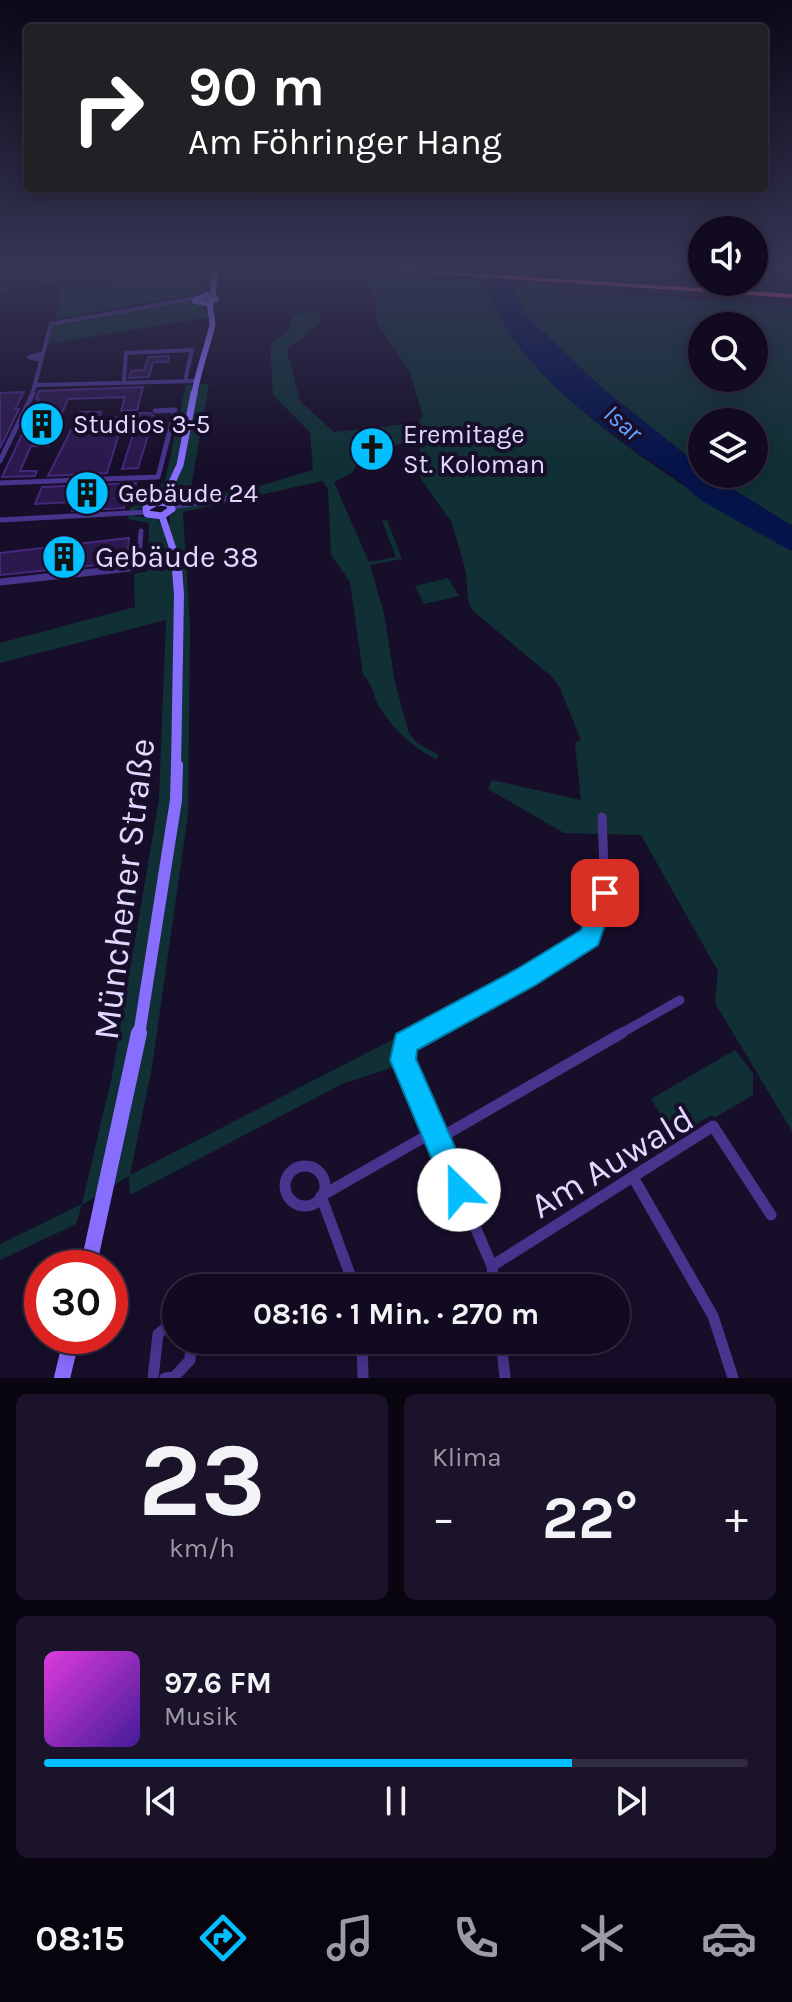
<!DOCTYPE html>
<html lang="de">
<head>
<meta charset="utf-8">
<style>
	:root { --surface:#110a20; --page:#1a1329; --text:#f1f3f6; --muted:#9c9aa5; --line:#302b3e; --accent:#03beff }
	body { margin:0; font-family:Karla,sans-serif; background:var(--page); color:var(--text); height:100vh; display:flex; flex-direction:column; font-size:30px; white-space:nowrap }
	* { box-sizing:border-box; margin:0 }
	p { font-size:26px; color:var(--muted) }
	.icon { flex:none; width:44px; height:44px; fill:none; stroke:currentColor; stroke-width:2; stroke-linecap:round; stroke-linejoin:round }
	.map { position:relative; height:1378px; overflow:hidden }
	.side { display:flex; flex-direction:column; gap:16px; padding:16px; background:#090612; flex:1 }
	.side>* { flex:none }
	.top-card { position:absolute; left:24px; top:24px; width:744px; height:168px; border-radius:8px; box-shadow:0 4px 20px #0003,0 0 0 2px var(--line); background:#202124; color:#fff; overflow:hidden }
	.buttons { position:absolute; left:688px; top:216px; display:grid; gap:16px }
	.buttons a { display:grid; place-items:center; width:80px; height:80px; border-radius:50%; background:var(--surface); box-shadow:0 4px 20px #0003,0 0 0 2px var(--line); font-size:40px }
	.speed { position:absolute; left:24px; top:1250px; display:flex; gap:16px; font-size:40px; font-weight:700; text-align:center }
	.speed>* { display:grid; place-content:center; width:104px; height:104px; border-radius:50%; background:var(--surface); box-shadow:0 4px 20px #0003,0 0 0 2px var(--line); line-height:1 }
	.speed .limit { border:12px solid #d22; background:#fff; color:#111 }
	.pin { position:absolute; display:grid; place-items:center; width:68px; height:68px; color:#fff; margin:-34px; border-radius:16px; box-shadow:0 4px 12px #0006 }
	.me { position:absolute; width:88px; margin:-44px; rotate:337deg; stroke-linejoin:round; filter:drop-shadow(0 0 6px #0008) }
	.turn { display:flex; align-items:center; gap:28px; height:168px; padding:0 32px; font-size:36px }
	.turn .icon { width:104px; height:104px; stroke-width:2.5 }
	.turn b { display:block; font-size:56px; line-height:68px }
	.big { font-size:60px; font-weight:700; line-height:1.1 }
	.side .card { flex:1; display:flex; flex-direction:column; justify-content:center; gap:12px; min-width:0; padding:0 28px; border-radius:12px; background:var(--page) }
	.side .dial { align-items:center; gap:0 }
	.dial b { font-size:104px; line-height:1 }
	.song { display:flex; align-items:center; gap:24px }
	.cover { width:96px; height:96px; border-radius:12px; background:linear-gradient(135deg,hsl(300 70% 55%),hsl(260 70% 35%)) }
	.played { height:8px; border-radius:4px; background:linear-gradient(90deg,var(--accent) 75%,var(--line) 75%) }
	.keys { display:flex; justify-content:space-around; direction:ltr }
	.heat { display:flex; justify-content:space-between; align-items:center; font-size:44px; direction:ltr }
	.side .tiles { flex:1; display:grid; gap:16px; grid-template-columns:1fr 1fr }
	.card:last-child { grid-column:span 2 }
	.trip { position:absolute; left:162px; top:1274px; width:468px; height:80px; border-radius:40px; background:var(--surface); box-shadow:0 4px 20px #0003,0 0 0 2px var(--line); font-weight:700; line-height:80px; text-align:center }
	.tabs { display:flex; height:128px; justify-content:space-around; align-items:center; background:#07040d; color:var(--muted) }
	.tabs .icon { width:56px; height:56px }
	.tabs .current { color:var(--accent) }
	.tabs b { font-size:36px; color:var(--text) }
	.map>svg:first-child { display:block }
</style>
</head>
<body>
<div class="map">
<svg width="792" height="1378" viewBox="0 0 792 1378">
	<rect width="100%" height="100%" fill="#170e2a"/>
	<path fill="#103035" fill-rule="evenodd" d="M0 267H144L149 270 0 291V286L61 277 62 271 120 270Z
		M193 267H208L205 289 196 293 55 320 61 287Z
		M218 267 355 271 334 275 225 271Z
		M361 271 487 278C500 381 707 503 792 551V1131L715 1003 718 971 641 835 564 833 488 789 492 780 581 800 575 743 581 740 559 686 551 676 473 611 468 600 466 572 452 523 421 479 416 464 425 434 419 421 423 416 409 370 377 323 374 294 355 273Z
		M513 280 530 281 557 290 792 306V526L709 474H754V422H702V468L601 387 555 345 522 311ZM702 326H754V378H702Z
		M187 302 200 305 209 317 48 344 51 327 54 324Z
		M313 311 320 316V323L287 350 300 401 334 432 406 424 416 425 422 432 419 439 378 450 369 446 352 473 334 482 369 562 396 557 382 521 387 520 402 559 370 565 384 613 395 683 409 733 417 743 439 755 436 759C412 747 395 731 380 708 373 696 373 685 363 674L350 582 331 555 328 489 322 481 183 512 190 627 188 814 152 1067 130 1175 522 973 571 943 578 951 410 1044 414 1056 400 1065 342 1084 130 1195 129 1176 82 1205 76 1224 0 1260V1244L82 1204 112 1076 159 799 166 620 0 663V643L135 607 134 574 148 571 149 523 128 519 130 508 152 496 165 480 186 385 209 384 189 499 256 487 313 470 310 432 273 395 270 344 289 330 293 315ZM163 493 171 494V502L175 504 174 513 169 516 170 523 162 525 157 519 135 516V510L159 499Z
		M448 578 459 596 424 604 415 586Z
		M735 1050 753 1073V1095L716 1117 710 1116 675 1137 651 1099Z"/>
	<path fill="#05144b" d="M486 267H515L513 280 522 311 601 387 702 468V474H709L792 526V551C763 535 734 520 706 503 694 496 685 485 673 476 605 429 493 358 486 267Z"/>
	<path fill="#2b184d" stroke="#45287b" stroke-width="2" d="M169 356 168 362H153L149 377 129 378 131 371 144 370 149 357Z
		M143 387 137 410 121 411 125 397 68 399 48 446H31L20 471H37L35 476 2 477 39 399H36L39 391Z
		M24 392 15 409H19L0 448V393Z
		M80 412H101L99 418 124 417 107 473 48 476Z
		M140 413H150L154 416 138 468 122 469Z
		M136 483 132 500H126L124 508 72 511 75 502 35 504 42 487Z
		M129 538 127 562 0 575V553Z"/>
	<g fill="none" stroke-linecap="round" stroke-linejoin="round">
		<path stroke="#46348d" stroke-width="4" d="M41 360 29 357 42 354
			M124 381 126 353 192 350 185 381
			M37 385 195 381
			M32 395 51 324 196 298"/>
		<path stroke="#46348d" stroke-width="5" d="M0 461 33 393
			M0 483 158 477 175 410 155 411
			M172 507 230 498
			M0 520 146 512
			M139 558 141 531"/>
		<path stroke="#46348d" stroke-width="7" d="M0 582 139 567 140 556"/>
		<path stroke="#46348d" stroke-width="9" d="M419 1035 590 937 605 893 602 817
			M618 1035 680 1000"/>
		<path stroke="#46348d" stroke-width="11" d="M422 1033 405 1043 403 1060 492 1266 494 1288
			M438 1139 622 1033
			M285 1186a20 20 0 1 1 40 0a20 20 0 1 1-40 0Z
			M633 1177 713 1316 733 1378
			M492 1266 713 1126 771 1215
			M355 1288 321 1196 435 1131
			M362 1340 363 1378
			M501 1340 505 1378
			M153 1378 158 1334 169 1325 176 1326
			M165 1378 174 1377 190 1360 191 1340"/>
		<path stroke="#886eff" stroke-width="6" d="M206 295 216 299 206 303 195 301Z
			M213 295 215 267
			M194 395C198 372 206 350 212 327 214 318 208 311 211 302"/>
		<path stroke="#886eff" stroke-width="7" d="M157 502 168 503 172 509 162 516 147 514 146 508Z
			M163 502 180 465 194 393
			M162 516 176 558"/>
		<path stroke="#886eff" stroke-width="10" d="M176 556 179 595 176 767"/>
		<path stroke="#886eff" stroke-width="12" d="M139 1035 176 800 177 765"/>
		<path stroke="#886eff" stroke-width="16" d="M88 1268 139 1033
			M62 1378 72 1336"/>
		<path fill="#ff5289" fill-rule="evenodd" d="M332 267H370L792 294V298Z"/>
	</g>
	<linearGradient id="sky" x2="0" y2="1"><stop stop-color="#0d0817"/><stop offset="0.58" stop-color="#363655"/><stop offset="1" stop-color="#363655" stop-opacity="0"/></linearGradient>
	<rect width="792" height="460" fill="url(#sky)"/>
	<path fill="#03beff" stroke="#027ca6" stroke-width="2" d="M605 882 613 885 616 893 598 945 534 986 417 1050 416 1059 474 1190 470 1200 459 1204 449 1200 390 1060 396 1034 517 969 581 930 597 885Z"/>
	<defs>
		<g id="building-disc" transform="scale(2.3)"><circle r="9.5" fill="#03beff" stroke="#170e2a"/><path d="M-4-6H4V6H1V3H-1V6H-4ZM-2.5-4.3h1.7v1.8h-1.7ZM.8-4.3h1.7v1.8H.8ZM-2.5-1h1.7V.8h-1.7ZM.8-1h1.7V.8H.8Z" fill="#111"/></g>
		<g id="church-disc" transform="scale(2.3)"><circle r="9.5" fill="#03beff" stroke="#170e2a"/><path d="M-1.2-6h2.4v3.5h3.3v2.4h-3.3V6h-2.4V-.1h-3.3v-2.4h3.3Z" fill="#111"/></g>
	</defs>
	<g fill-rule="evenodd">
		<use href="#building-disc" x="42" y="424"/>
		<use href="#church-disc" x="372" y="449"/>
		<use href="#building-disc" x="87" y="493"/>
		<use href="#building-disc" x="64" y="557"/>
	</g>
	<g text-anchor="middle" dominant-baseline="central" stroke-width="8" stroke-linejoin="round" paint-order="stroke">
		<g font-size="26" font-style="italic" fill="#659fff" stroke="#170e2a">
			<text transform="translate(623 423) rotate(40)">Isar</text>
		</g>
		<g font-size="26" fill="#e2d7ff" stroke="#170e2a" text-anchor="start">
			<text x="73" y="424">Studios 3-5</text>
			<text x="403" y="434">Eremitage<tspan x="403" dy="30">St. Koloman</tspan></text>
			<text x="118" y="493">Gebäude 24</text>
		</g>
		<g font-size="30" fill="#e2d7ff" stroke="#170e2a" text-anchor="start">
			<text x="95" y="557">Gebäude 38</text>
		</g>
		<g font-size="36" fill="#e2d7ff" stroke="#170e2a">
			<text transform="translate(124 889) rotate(-83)">Münchener Straße</text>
			<text transform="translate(612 1162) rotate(-31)">Am Auwald</text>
		</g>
	</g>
</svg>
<div class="buttons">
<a><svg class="icon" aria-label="sound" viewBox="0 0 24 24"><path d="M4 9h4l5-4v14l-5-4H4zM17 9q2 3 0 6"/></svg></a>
<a><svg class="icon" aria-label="search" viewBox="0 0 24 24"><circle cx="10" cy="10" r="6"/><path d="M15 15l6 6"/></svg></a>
<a><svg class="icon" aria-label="layers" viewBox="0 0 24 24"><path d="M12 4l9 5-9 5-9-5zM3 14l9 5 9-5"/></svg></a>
</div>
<div class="speed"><div class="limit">30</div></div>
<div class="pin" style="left:605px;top:893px;background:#d93025"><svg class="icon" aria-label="arrive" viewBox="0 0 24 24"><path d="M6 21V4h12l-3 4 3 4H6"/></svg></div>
<svg class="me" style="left:459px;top:1190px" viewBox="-20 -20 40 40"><circle r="19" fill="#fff"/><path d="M0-13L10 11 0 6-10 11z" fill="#03beff"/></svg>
<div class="trip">08:16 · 1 Min. · 270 m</div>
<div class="top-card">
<div class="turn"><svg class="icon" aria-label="right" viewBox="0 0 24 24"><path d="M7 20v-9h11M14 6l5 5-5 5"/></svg><div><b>90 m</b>Am Föhringer Hang</div></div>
</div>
</div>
<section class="side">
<div class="tiles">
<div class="card dial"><b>23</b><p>km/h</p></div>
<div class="card"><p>Klima</p>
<div class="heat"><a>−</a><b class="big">22°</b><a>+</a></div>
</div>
<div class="card">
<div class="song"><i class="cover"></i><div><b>97.6 FM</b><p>Musik</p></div></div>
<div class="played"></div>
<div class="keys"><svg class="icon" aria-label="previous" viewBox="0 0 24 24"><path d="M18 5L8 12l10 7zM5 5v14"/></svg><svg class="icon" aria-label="pause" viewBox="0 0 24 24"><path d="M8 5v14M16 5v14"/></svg><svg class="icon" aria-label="next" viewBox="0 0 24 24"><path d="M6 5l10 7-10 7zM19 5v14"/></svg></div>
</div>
</div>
</section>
<nav class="tabs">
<b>08:15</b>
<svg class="icon current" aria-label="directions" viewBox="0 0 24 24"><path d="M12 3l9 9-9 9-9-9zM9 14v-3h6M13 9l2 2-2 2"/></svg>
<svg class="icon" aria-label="music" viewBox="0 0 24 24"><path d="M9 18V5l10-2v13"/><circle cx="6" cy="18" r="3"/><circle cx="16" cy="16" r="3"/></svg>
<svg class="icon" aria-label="phone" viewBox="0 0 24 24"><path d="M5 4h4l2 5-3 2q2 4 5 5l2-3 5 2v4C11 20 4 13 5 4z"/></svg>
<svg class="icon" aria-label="climate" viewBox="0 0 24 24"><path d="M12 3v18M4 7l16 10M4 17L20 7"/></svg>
<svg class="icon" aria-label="car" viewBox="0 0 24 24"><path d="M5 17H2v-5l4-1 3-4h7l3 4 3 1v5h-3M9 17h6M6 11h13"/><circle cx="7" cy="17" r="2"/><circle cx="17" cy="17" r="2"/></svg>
</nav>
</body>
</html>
